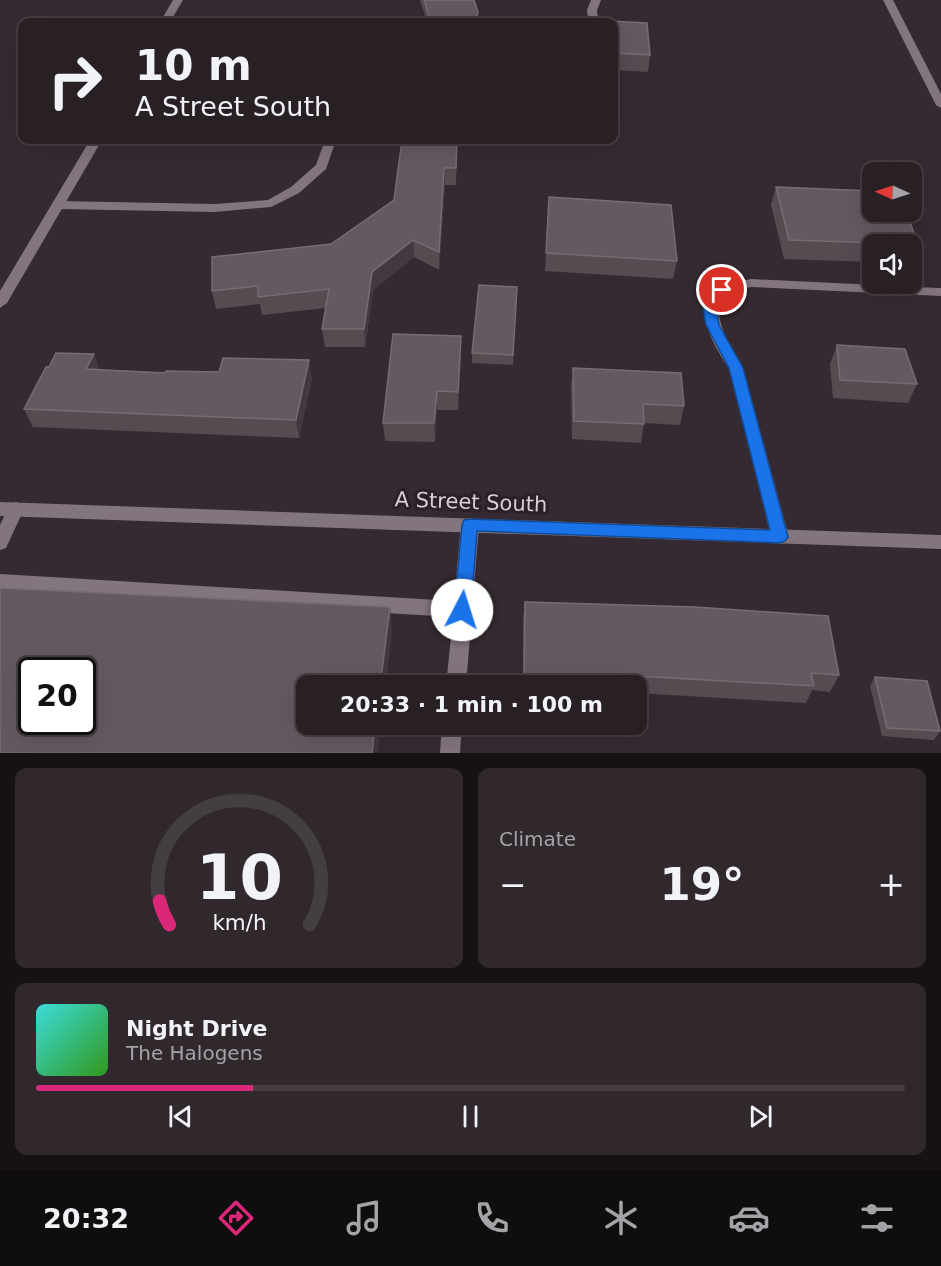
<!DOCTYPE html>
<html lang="en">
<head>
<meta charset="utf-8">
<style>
	:root { --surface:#282025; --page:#30282d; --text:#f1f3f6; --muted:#a5a3a7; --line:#443e42; --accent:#db2777 }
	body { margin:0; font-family:"DejaVu Sans",sans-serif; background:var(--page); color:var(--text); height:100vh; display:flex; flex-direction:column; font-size:22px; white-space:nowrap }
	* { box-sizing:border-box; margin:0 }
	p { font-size:20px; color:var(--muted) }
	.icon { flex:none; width:33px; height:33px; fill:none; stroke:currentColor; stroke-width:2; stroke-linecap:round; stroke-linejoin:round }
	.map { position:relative; height:753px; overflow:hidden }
	.sheet { display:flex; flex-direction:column; gap:15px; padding:15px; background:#161214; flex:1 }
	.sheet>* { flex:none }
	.banner { position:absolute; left:18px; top:18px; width:600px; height:126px; border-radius:12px; box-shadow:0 6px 24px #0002,0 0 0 2px var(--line); background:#282025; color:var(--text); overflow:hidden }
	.needle { width:39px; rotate:273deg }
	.buttons { position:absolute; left:862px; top:162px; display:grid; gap:12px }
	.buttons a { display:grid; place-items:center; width:60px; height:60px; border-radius:12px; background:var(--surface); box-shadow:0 6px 24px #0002,0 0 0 2px var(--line); font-size:30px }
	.speed { position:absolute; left:18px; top:657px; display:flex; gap:12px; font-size:30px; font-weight:700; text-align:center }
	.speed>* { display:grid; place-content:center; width:78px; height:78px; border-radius:50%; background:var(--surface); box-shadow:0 6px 24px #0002,0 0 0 2px var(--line); line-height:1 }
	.speed .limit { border:3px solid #111; border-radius:9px; background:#fff; color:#111 }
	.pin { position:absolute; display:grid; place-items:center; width:51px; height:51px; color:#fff; margin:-26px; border:3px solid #fff; border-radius:50%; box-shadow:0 2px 6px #0007 }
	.me { position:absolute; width:66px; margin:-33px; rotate:5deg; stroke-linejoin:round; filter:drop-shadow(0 0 4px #0008) }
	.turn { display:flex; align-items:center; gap:21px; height:126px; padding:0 18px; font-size:27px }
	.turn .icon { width:78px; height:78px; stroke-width:2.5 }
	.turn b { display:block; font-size:42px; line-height:51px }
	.big { font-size:45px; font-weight:800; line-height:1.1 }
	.sheet .widget { flex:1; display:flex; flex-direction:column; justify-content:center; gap:9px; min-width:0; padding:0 21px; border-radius:12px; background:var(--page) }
	.sheet .dial { align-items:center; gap:0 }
	.dial svg { height:156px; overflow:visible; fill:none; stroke:var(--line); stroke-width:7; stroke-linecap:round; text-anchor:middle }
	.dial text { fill:var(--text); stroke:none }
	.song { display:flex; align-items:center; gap:18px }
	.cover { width:72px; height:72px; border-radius:9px; background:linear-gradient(135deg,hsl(180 70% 55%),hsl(110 70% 35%)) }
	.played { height:6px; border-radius:3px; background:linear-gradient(90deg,var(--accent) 25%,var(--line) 25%) }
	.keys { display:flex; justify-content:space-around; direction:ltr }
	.heat { display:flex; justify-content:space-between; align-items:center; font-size:33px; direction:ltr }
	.sheet .tiles { flex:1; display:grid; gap:15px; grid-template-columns:1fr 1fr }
	.widget:last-child { grid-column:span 2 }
	.trip { position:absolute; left:296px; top:675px; width:351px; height:60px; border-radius:12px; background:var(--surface); box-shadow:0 6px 24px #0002,0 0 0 2px var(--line); font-weight:800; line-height:60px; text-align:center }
	.tabs { display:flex; height:96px; justify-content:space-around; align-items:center; background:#100d0f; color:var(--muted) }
	.tabs .icon { width:42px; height:42px }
	.tabs .on { color:var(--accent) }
	.tabs b { font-size:27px; color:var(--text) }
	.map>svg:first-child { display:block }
</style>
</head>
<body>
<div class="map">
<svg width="941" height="753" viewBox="0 0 941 753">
	<rect width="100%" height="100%" fill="#352a31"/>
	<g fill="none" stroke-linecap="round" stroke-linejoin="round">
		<path fill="#83757e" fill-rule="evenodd" d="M591 0H601L597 10 598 19 593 22 588 19 587 10Z
			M751 279 938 288H941V296L751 287 726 293 719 299C716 326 730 346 743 368L736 373 731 372C716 348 701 326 705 297L716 287Z
			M16 502 22 504 24 509 6 548 0 550V525L10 504Z
			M470 518 476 520 479 525 466 686H446L453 617 0 590V574L454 601 461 525 464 520Z
			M442 724H462L460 753H440Z"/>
		<path fill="#83757e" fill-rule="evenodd" d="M325 140H336L326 169 299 193 271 207 215 212 58 209 52 205 58 201 215 204 268 200 291 187 316 165Z
			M736 363 743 368 789 537 786 542 780 544 774 542 771 537 729 368Z"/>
		<path fill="#83757e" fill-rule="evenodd" d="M173 0H183L170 22H160Z
			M883 0H893L941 94V108L936 105Z
			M90 140H102L7 303 0 308V291Z
			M0 502 941 535V549L0 516Z"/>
	</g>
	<path fill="#574b52" d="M420 0H474L478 12V22H427Z
		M614 22 650 55 648 72 614 70Z
		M457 140 456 185H445L439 270 414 257 373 290 365 347H325L322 329 326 308 262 315 260 304 216 309 212 291 331 244 394 200Z
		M776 187 919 246 912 263V244H873V262L784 259 771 205Z
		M549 197 677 261 673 279 545 271Z
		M517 287 513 365 472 363V353Z
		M837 345 917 384 908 403 833 398 830 364Z
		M94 354 99 370 312 378 299 438 33 427 24 409 49 367Z
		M461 354 458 410H437L435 442 385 441 383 423Z
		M573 368 684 406 680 425 644 423 641 443 572 439 571 387Z
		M525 602 839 675 830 692 812 690 806 703 636 693V686H523V619Z
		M875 677 940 731 934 740 882 736 870 686Z"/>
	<path fill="#43383f" d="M457 140 456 185V168Z
		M444 168 445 185 439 270V252Z
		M413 240 414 257 373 290 365 347 364 329 372 272Z
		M461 336V354L458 410V392Z
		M94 354 100 372 86 369Z
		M309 360 312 378 299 438 296 420Z
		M437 391V410L435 442 434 423Z
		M390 607 392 631 386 686H380Z
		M375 724H381L378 753H372Z"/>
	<path fill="#645960" stroke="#766c72" stroke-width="1.5" fill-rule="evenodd" d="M424 0H474L478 12 476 22H431Z
		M610 21 647 23 650 55 614 53V22H610Z
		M402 140H457L456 168H444L439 252 413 240 372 272 364 329H322L329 289 258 297V286L212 291V257L331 244 394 200Z
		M776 187 873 191V212H906L919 246 912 245V244L789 240Z
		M549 197 671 205 677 261 546 253Z
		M479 285 517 287 513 355 472 353Z
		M393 334 461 336 458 392 437 391 434 423H383Z
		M837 345 905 349 917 384 840 380Z
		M56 353 94 354 86 369 165 373 166 371 219 372 223 358 309 360 296 420 24 409 46 367H49Z
		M573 368 681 373 684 406 643 404 644 424 574 421Z
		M0 588 390 607 380 686H306V724H375L372 753H0ZM32 670H82V722H32Z
		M525 602 695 607 828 616 839 675 811 673 814 686 600 674V686H524Z
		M875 677 927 681 940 731 887 728Z"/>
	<path fill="#1a73e8" stroke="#114b97" stroke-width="1.5" d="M722 286 728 290 718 299 716 308 719 325 743 368 788 537 785 541 780 543 477 531 471 610 468 616 462 618 456 616 454 610 462 525 464 520 470 519 770 530 729 368 706 325 703 308 706 297Z"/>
	<g text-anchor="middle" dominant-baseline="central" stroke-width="6" stroke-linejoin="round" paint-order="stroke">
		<g font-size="21" fill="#d7cfd3" stroke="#2b2027">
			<text transform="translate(471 502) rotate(2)">A Street South</text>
		</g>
	</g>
</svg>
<div class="buttons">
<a><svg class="needle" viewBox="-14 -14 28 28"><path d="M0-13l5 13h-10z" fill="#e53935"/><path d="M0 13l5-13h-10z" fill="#a5a3a7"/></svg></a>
<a><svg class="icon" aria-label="sound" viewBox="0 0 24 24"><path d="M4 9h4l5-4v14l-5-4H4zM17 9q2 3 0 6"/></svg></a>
</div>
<div class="speed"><div class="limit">20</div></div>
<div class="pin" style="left:722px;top:290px;background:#d93025"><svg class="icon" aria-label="arrive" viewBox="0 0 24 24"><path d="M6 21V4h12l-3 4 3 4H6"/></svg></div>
<svg class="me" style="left:462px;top:610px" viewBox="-20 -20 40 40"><circle r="19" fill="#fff"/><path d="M0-13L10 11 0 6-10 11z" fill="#1a73e8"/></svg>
<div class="trip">20:33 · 1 min · 100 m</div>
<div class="banner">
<div class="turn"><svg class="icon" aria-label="right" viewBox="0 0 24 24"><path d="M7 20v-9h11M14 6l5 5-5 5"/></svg><div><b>10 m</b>A Street South</div></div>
</div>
</div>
<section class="sheet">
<div class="tiles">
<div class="widget dial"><svg viewBox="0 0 100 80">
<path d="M14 69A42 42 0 1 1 86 69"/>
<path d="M14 69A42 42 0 0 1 9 57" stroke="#db2777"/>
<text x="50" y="56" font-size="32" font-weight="700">10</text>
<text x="50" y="72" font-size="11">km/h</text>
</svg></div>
<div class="widget"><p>Climate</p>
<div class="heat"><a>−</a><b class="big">19°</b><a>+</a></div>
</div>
<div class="widget">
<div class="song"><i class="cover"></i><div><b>Night Drive</b><p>The Halogens</p></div></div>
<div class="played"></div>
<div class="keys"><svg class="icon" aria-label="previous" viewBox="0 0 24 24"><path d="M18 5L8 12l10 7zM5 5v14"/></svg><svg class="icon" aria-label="pause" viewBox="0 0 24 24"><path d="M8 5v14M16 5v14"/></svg><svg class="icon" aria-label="next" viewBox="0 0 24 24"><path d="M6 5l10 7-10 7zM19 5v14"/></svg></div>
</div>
</div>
</section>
<nav class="tabs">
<b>20:32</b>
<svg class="icon on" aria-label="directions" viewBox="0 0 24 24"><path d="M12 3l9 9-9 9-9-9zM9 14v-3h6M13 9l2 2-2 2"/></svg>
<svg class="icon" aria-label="music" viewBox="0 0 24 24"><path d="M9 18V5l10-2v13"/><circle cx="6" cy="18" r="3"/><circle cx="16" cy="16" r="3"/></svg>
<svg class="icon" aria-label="phone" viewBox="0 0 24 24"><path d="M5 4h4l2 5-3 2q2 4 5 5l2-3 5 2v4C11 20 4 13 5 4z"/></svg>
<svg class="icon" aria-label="climate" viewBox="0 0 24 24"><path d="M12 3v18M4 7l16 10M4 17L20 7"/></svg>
<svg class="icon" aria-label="car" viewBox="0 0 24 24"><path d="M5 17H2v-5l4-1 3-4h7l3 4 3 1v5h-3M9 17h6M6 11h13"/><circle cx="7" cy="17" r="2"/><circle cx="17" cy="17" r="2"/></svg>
<svg class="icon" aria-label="filters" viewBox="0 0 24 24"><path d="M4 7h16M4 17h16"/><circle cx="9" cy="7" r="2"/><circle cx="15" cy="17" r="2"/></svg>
</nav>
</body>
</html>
